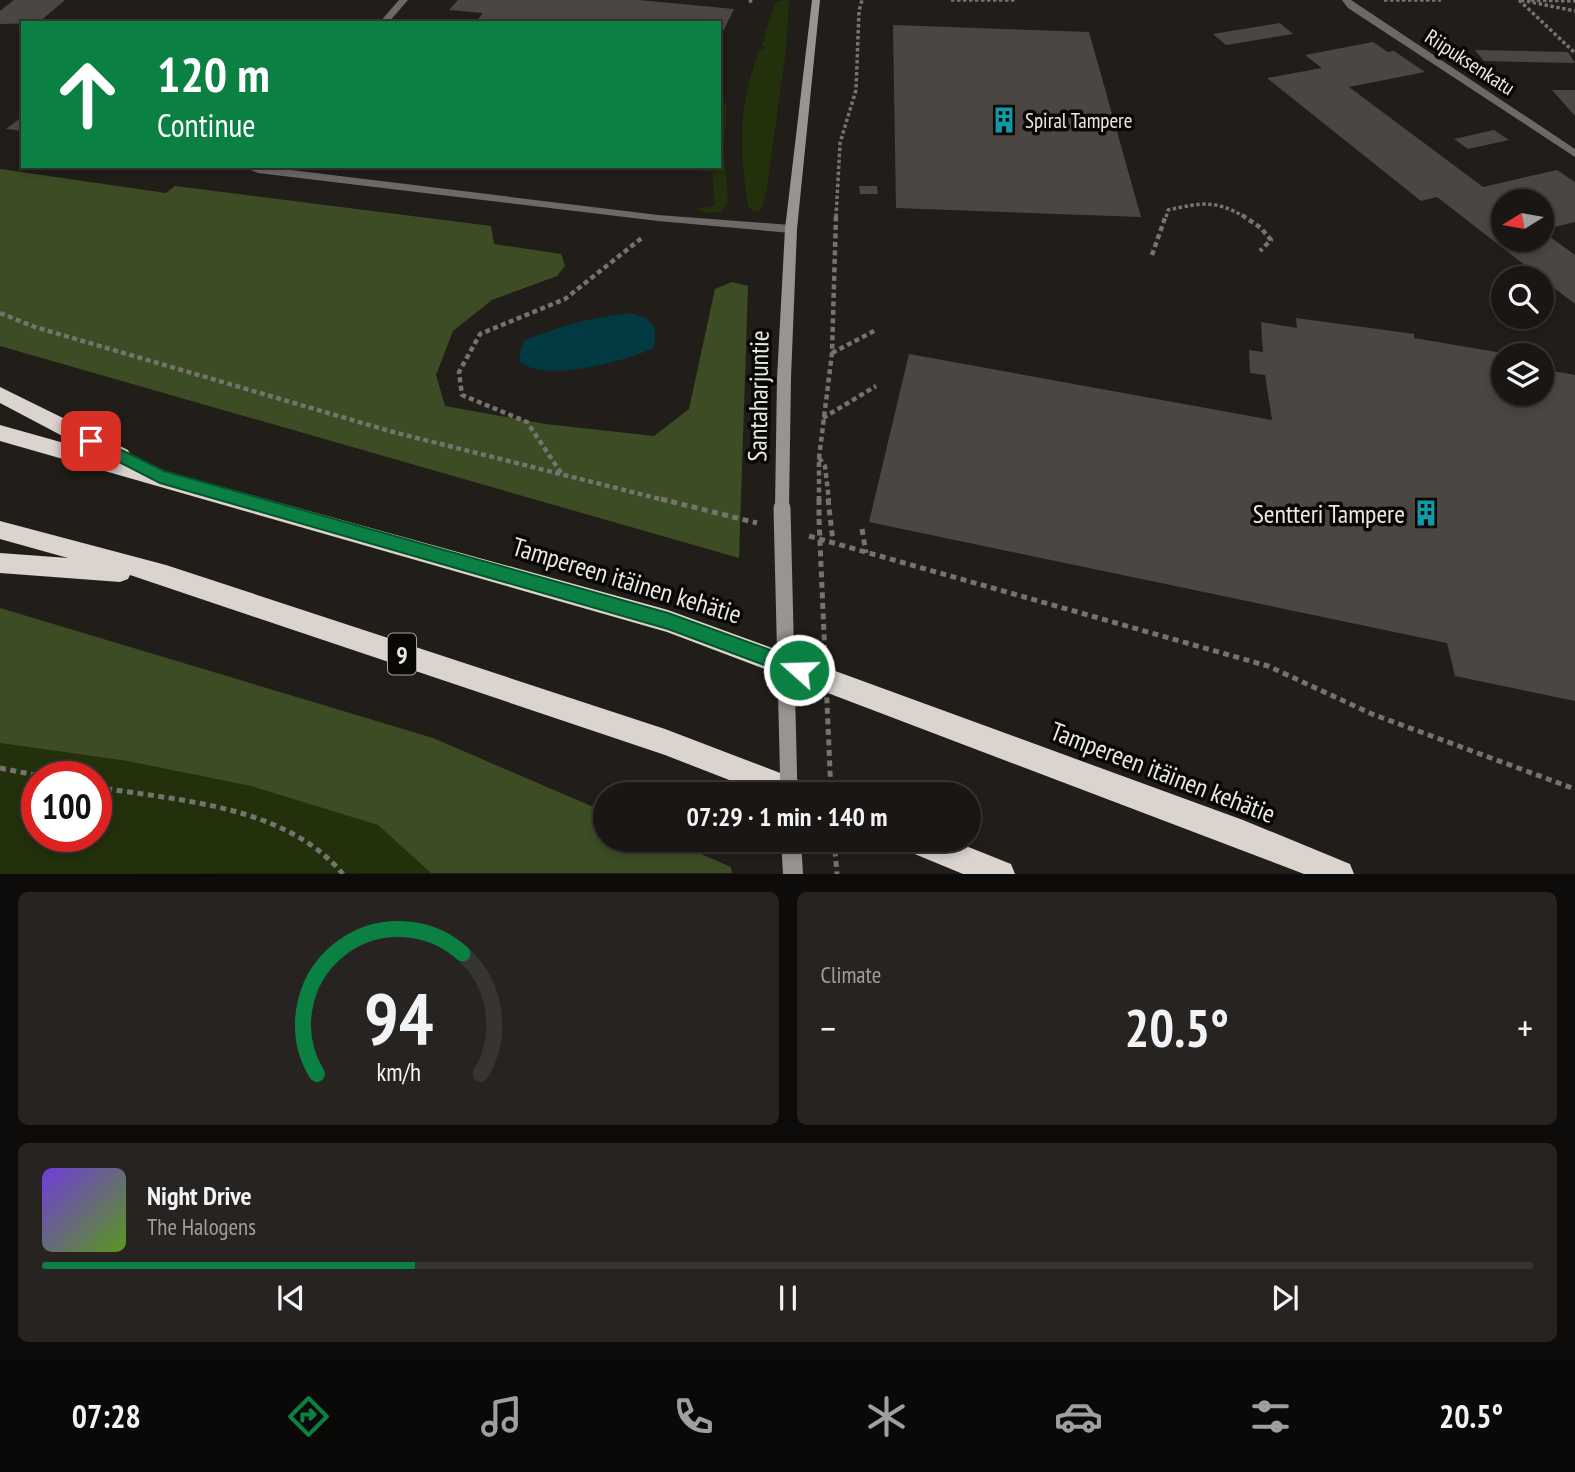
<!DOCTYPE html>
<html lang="en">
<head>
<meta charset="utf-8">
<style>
	:root { --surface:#191613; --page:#262321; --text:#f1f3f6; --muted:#9f9fa0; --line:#373533; --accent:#0b8043 }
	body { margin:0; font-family:"PT Sans Narrow",sans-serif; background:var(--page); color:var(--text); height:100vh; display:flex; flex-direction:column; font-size:26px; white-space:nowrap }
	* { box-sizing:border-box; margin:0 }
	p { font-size:23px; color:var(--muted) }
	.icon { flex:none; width:38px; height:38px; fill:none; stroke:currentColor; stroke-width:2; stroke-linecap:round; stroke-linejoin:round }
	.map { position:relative; height:874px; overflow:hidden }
	.side { display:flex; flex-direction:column; gap:18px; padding:18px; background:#0e0c0a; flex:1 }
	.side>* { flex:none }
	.hud { position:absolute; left:21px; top:21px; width:700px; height:147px; border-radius:0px; box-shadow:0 4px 10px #0003,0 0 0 2px var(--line); background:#0b8043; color:#fff; overflow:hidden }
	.needle { width:46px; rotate:259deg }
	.fabs { position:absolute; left:1491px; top:189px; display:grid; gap:14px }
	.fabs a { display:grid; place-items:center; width:63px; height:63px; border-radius:50%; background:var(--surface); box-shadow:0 4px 10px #0003,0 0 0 2px var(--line); font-size:35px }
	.speed { position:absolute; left:21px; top:761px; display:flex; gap:14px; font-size:35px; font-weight:700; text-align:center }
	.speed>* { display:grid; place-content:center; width:91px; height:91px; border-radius:50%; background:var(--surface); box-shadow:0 4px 10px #0003,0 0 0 2px var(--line); line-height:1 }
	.speed .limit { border:10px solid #d22; background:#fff; color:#111 }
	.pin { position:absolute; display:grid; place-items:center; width:60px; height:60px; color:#fff; margin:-30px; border-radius:14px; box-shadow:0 4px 10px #0006 }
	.me { position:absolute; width:77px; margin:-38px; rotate:290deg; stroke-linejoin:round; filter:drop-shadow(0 0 5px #0008) }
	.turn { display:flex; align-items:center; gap:24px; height:147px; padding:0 21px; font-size:32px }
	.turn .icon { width:91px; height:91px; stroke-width:2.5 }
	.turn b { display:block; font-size:49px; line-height:60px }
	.big { font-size:52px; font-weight:800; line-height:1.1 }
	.side .card { flex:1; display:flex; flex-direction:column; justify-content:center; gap:10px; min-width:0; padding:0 24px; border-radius:10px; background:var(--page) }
	.side .dial { align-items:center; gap:0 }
	.dial svg { height:182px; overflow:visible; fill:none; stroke:var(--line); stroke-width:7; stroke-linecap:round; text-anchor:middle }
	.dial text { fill:var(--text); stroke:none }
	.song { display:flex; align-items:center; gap:21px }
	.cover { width:84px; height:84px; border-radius:10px; background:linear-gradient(135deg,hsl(260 70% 55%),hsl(90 70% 35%)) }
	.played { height:7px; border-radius:4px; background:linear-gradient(90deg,var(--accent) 25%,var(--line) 25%) }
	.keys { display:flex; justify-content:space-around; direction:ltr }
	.heat { display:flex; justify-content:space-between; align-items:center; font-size:38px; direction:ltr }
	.side .tiles { flex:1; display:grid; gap:18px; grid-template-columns:1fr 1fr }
	.card:last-child { grid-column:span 2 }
	.trip { position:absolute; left:593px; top:782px; width:388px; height:70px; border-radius:35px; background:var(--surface); box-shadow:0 4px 10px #0003,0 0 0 2px var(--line); font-weight:800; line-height:70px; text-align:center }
	.dock { display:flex; height:112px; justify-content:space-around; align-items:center; background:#0a0908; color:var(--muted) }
	.dock .icon { width:49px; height:49px }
	.dock .on { color:var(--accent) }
	.dock b { font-size:32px; color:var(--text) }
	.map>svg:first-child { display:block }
</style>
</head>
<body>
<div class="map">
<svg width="1575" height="874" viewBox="0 0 1575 874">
	<rect width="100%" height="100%" fill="#211e19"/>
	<path fill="#22300c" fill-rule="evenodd" d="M789 0 786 49 766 195 761 210 754 212 748 206C739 145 738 109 759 50L766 48 762 45 774 5 779 1Z
		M719 100 727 104 724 148 728 201 721 212 704 213 696 208 715 206 712 172 700 171 702 166H719Z
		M0 743 127 761 251 786 378 825 431 873 0 874ZM37 777H96V836H37Z"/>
	<path fill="#3c4d25" d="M0 169 166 193 175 186 491 226 494 244 561 254 565 266 557 276 492 300 453 331 436 375 445 406 545 424 654 436 689 409 715 289 732 282 748 286 739 558 0 346Z
		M0 608 433 738 605 812 606 840H669L731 867 732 873H431L378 825 251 786 127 761 0 743Z"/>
	<path fill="#033a41" d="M630 313 646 318 655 328 654 348C625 361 546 383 520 362V352L525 340C560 326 593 317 630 313Z"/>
	<path fill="#4b4641" d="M14 0H65L38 23 0 24V11Z
		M458 0H639L734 9 719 40V23H475L483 13 449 10Z
		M1280 23 1293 34 1226 45 1213 34Z
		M893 25 1089 32 1141 217 896 208Z
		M1373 42 1388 52 1394 51 1425 72 1349 87 1483 187 1557 170 1575 182V222L1542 230V201H1503V240H1542V231L1575 255V304L1437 197 1421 201 1267 78 1322 68 1305 55Z
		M1475 50 1568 52 1575 63 1484 61Z
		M1552 90H1575V116Z
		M23 116V131L6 129Z
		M1494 130 1509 140 1468 149 1454 139Z
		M859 186H877L878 194H860Z
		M1296 318 1414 334V338L1508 354 1503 355V394H1542V369L1575 375V701L1455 676 1447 643 869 522 909 354 1272 420 1265 375 1250 373 1249 350 1263 352 1261 322 1297 328Z"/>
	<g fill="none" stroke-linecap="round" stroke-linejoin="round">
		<path stroke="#75736e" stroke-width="3.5" stroke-dasharray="3.5 2.5" stroke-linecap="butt" d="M951 0H1015
			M1384 0H1441
			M1519 0 1575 53
			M1521 0 1575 11
			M1531 0 1575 1
			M749 2 753 0
			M836 217 840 143 856 90 859 11 862 0
			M1166 217 1168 210C1201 203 1214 199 1245 217"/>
		<path stroke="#75736e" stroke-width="4.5" stroke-dasharray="5 3.5" stroke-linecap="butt" d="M1242 215 1261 228 1271 240 1260 251
			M1152 255 1166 215
			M0 313 35 327 393 432 668 501
			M832 353 876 330
			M823 418 876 386
			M819 458 825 466 829 501
			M561 473 527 422 462 395 459 372 480 334 565 299 643 237
			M819 501V458L832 353 836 215"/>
		<path stroke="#75736e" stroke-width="5" stroke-dasharray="6 4.5" stroke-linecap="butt" d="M661 499 757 523
			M819 499V519
			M828 499 833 542
			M862 529 866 553
			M809 536 1268 666 1372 714 1575 789
			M0 768 45 777
			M96 787C180 801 285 805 343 874
			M834 840 837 874"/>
		<path fill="#6c6967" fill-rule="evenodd" d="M399 0H408L388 23H379Z
			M242 166H258L658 215 791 225 797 229 791 233 658 221 258 173Z"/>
		<path fill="#6c6967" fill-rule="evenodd" d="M1342 0H1351L1575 149V157L1348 8Z"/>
		<path fill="#989490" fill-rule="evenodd" d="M812 0H820L797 229 791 378 789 508 787 512 782 514 777 512 775 508 777 378 785 229Z
			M781 840H801L803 874H783Z"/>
		<path fill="#dad3ce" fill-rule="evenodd" d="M0 387 128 450 131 456 128 461 668 610 1243 820 1350 864 1354 874H1304L667 632 0 441V425L89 450 0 403Z
			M0 521 166 565 665 729 809 784 813 794H765L665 755 130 575 128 579 120 582 0 573V553L68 558 0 539Z
			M901 840H951L1011 864 1015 874H963L905 850Z"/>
		<path stroke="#75736e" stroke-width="5" stroke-dasharray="6 4.5" stroke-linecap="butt" d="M819 519 831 794"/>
		<path stroke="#989490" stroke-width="17" d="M782 508 789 794"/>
	</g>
	<path fill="#0b8043" stroke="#07532c" stroke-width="2" d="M91 435 164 471 668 613 806 663 809 670 806 676 799 678 668 629 160 483 86 445 83 441Z"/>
	<defs>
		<g id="building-bare" transform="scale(2.1)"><path d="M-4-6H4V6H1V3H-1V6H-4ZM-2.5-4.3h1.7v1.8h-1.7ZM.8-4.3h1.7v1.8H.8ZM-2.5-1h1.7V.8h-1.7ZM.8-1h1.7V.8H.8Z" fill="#0f9aa8" stroke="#0a0806" stroke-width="2.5" paint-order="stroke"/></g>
	</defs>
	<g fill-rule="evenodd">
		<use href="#building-bare" x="1004" y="120"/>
		<use href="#building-bare" x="1426" y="513"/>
	</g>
	<g text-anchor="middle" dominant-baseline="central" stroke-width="7" stroke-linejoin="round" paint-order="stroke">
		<g font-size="21" fill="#eae8e4" stroke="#0a0806">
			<text transform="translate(1470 62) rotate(33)">Riipuksenkatu</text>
		</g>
		<g font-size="21" fill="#eae8e4" stroke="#0a0806" text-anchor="start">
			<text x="1025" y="120">Spiral Tampere</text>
		</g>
		<rect fill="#0a0806" stroke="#a7a5a1" stroke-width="2" x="388" y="633.5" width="28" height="41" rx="5"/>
		<g font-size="24" font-weight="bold" fill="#eae8e4">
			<text x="402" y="654">9</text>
		</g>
		<g font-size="26" fill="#eae8e4" stroke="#0a0806">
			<text transform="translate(758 396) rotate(-89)">Santaharjuntie</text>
			<text transform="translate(627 580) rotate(17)">Tampereen itäinen kehätie</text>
			<text transform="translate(1163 772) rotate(21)">Tampereen itäinen kehätie</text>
		</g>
		<g font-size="26" fill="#eae8e4" stroke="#0a0806" text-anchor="end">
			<text x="1405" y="513">Sentteri Tampere</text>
		</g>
	</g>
</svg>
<div class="fabs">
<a><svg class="needle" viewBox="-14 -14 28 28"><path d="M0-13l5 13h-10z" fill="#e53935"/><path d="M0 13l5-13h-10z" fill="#9f9fa0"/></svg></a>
<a><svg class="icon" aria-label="search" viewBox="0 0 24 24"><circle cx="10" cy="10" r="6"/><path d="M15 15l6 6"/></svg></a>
<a><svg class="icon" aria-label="layers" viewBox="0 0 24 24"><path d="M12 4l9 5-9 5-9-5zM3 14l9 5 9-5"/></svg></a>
</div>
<div class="speed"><div class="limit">100</div></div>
<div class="pin" style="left:91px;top:441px;background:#d93025"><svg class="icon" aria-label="arrive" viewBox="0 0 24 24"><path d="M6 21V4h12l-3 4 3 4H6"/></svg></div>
<svg class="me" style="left:799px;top:670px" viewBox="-20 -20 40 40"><circle r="17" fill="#0b8043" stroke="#fff" stroke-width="3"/><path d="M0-11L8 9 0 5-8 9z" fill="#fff"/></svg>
<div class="trip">07:29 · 1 min · 140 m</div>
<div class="hud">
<div class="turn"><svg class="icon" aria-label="ahead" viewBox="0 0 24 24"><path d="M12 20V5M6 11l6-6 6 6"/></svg><div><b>120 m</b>Continue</div></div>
</div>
</div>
<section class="side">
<div class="tiles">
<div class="card dial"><svg viewBox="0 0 100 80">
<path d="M14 69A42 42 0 1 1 86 69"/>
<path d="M14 69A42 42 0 0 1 78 16" stroke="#0b8043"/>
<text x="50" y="56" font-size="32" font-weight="700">94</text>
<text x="50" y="72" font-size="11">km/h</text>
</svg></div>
<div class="card"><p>Climate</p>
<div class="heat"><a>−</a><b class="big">20.5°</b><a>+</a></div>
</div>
<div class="card">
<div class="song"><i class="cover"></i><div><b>Night Drive</b><p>The Halogens</p></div></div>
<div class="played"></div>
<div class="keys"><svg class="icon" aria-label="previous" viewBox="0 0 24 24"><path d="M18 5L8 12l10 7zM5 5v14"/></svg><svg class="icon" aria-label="pause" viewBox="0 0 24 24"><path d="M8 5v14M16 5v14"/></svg><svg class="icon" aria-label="next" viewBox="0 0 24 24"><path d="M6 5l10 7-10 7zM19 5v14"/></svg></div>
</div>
</div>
</section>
<nav class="dock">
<b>07:28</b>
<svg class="icon on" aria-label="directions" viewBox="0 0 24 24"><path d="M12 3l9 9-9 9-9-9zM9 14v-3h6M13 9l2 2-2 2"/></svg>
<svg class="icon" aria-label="music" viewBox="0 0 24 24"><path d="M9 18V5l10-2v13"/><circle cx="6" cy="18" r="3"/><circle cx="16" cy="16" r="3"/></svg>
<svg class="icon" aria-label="phone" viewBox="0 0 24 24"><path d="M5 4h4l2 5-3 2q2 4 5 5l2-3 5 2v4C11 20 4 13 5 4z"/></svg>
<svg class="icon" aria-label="climate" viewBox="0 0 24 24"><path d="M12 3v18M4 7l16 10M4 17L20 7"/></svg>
<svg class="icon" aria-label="car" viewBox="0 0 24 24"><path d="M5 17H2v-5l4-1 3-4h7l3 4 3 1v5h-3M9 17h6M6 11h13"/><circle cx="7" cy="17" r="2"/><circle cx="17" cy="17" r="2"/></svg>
<svg class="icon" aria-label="filters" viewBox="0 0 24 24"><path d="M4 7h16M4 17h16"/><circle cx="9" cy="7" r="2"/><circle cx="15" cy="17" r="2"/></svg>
<b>20.5°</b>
</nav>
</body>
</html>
